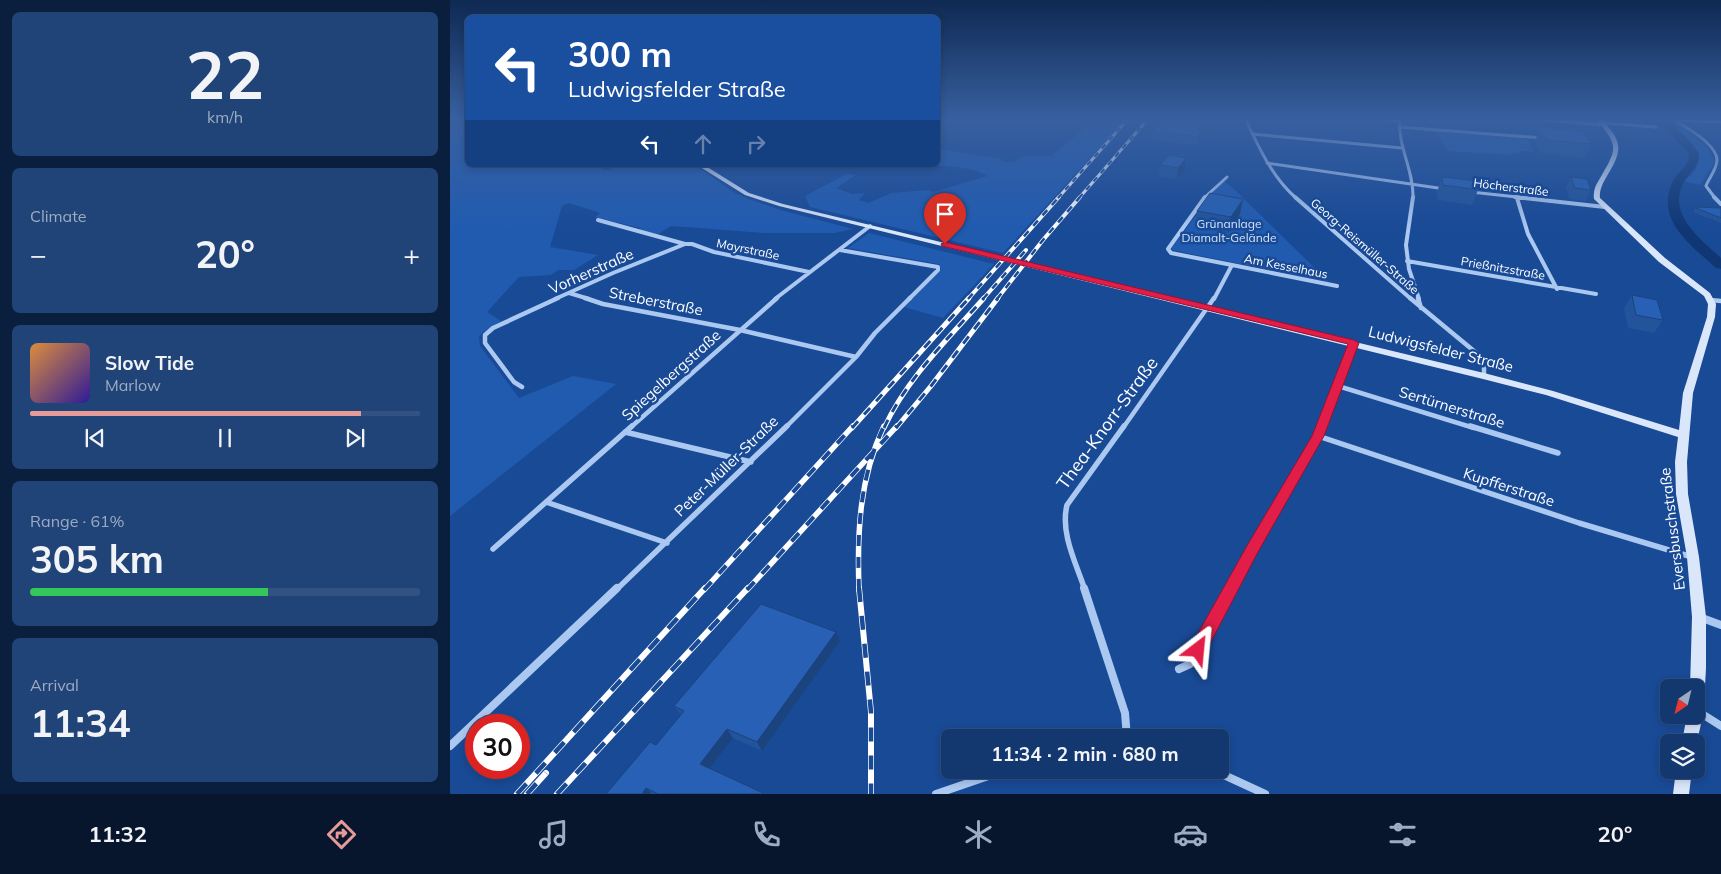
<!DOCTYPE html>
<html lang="en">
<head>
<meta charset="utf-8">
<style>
	:root { --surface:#133870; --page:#204378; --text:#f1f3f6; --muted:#9dacc3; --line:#325283; --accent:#e69b98 }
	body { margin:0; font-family:Mulish,sans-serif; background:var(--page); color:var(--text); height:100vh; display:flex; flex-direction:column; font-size:19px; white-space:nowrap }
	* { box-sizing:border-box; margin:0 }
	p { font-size:16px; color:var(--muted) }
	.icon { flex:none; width:28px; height:28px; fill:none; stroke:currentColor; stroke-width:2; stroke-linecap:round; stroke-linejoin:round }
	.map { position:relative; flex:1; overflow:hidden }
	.side { display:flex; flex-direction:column; gap:12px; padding:12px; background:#0a1f3e; width:450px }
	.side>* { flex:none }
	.banner { position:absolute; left:15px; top:15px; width:475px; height:152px; border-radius:8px; box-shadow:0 2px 8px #0003,0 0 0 1px var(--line); background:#1a4fa0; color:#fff; overflow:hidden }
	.needle { width:32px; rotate:215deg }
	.fabs { position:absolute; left:1210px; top:679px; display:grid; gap:10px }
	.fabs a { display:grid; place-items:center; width:45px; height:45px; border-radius:8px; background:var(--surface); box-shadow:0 2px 8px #0003,0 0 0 1px var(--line); font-size:25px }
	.speed { position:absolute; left:15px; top:714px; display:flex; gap:10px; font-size:25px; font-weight:700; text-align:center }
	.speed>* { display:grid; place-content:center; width:65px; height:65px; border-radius:50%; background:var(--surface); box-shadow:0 2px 8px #0003,0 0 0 1px var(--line); line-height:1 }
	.speed .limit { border:8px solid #d22; background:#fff; color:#111 }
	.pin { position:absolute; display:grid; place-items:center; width:42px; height:42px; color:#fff; margin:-51px -21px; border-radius:50% 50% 50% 0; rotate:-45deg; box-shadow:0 0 5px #0007 }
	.pin .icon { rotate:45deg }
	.me { position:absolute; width:55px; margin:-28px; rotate:29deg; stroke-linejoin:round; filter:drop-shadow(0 0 4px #0008) }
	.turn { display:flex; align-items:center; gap:18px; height:105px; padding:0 20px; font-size:22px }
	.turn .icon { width:65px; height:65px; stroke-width:2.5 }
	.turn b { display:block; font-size:35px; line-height:42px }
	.lanes { display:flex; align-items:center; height:48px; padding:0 20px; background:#0003; justify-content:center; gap:25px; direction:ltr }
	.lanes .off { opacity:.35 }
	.big { font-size:38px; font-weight:700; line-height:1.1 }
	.side .tile { flex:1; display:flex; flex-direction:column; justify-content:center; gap:8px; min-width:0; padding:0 18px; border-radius:8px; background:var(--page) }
	.side .dial { align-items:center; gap:0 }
	.dial b { font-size:65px; line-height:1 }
	.song { display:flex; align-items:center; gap:15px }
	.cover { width:60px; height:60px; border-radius:8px; background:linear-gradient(135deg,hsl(30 70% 55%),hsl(250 70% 35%)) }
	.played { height:5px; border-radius:2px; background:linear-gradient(90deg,var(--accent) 85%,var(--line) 85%) }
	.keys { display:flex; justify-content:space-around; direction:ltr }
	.heat { display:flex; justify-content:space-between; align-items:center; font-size:28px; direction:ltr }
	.charge { height:8px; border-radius:4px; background:linear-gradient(90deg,#34c759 61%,var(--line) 0) }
	.trip { position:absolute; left:491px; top:729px; width:288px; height:50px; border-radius:8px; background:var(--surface); box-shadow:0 2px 8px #0003,0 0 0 1px var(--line); font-weight:700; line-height:50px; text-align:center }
	.menu { display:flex; height:80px; justify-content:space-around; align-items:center; background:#08162d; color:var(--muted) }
	.menu .icon { width:35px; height:35px }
	.menu .current { color:var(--accent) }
	.menu b { font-size:22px; color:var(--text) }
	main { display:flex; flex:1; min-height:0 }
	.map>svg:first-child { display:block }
</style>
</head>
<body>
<main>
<section class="side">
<div class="tile dial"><b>22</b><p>km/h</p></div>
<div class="tile"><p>Climate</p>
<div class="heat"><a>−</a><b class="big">20°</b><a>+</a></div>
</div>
<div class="tile">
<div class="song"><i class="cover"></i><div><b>Slow Tide</b><p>Marlow</p></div></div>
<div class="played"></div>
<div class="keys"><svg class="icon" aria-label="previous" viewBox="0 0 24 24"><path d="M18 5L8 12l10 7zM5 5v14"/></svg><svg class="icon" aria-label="pause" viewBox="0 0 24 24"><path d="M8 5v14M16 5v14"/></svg><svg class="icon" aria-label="next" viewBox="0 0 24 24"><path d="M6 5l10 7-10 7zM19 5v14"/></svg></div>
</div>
<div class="tile"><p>Range · 61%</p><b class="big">305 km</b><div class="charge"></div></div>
<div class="tile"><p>Arrival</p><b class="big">11:34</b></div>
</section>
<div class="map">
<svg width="1271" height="794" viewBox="0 0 1271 794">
	<rect width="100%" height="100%" fill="#194a96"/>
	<path fill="#215bb0" d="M8 118H17L18 165H151L154 170 177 165H245L285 193 296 198 334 211 403 229 384 233H314L221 226 208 234 191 231 190 228 145 217 150 213 119 203 112 206 100 247 148 255 124 270H108L101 275 69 277 37 312 51 321 33 332 29 337 30 346 69 398 123 376 166 384 0 516V123Z
		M604 118H677L553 253 360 207 355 196 397 174 406 175 386 188 402 194 415 193 409 200 418 203 442 193 479 190 483 192 537 176C521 166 504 168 486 165L488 149 552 159V161C560 163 567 162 573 156H601L635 128 602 123 606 120Z
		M1206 118H1218L1237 130 1258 148 1265 162 1250 185 1233 181C1260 165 1243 145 1227 130 1221 125 1213 122 1206 118Z
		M966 130 1074 138 1083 145 1080 146 1085 152 1068 151 1069 154 1062 153 1063 155 997 151 987 133Z
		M774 181 783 188 879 282 722 250V248L769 184Z
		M419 233 544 264 493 318 454 307 491 269 489 264 398 248Z"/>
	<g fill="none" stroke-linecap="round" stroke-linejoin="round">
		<path fill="#103774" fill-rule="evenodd" d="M1200 118C1221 118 1237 137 1249 153 1250 166 1242 169 1236 179 1214 212 1249 238 1271 258V269L1266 268C1240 244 1203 219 1224 179 1230 169 1240 166 1239 154L1218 130Z"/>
		<path stroke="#abc8f1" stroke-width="3" d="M795 118C808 146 822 177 846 198
			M921 118 949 121
			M950 118C947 146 964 170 963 198
			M1071 118 1154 125
			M1220 118C1233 125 1267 144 1267 160 1267 169 1259 178 1256 186L1265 198
			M1224 120 1271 122
			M1153 123 1206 127
			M949 127 1093 138
			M802 134 952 148
			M817 163 995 189
			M1021 192 1076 198
			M754 198 777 177"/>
		<path stroke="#abc8f1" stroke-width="4" d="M755 197 718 249 721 253 782 265 764 299
			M845 197 961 299
			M963 197 956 245 959 269 969 299
			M1065 197 1155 207
			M1264 197 1271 204
			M1067 198 1078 234 1107 289
			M235 244H242L264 252 359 272
			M390 250 488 267V270L459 299
			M957 261 1146 294
			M782 265 887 286
			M119 293 139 299
			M105 299 163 273 235 244 148 220
			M325 299 420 226"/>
		<path stroke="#abc8f1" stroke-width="4.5" d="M135 298 153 304 290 330 406 357
			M960 298 1030 356 1034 367V376
			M968 298 971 308
			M1260 300 1271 301
			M888 386 1024 428
			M72 387 64 382 35 343V335L43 328 108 298
			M180 428 327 298
			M335 428 406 357 425 333 460 298
			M673 428 764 298
			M871 428 904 343"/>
		<path stroke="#abc8f1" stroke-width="5.5" d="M1020 426 1108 453
			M175 432 301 462
			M868 436 1129 523 1242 557
			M96 502 217 543
			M43 549 182 426
			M166 590 337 426
			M635 590C626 563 610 533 617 505L674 426
			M780 590 872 426"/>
		<path stroke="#abc8f1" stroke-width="8" d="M634 588 675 713 677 738
			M1252 618 1271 625
			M729 669 740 664 781 588
			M1249 712 1271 726
			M0 746 167 588
			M763 770 815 794
			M486 794 556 770"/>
		<path fill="#dae7fb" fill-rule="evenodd" d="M1145 118H1150C1172 140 1174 149 1157 176 1153 183 1149 190 1150 198L1215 258 1260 293 1266 304 1265 317 1243 393 1237 462 1238 494 1249 557 1256 617V668L1254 704 1251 710 1253 715 1246 746V742H1232L1237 715H1246V688H1240L1242 617 1237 557 1226 494 1225 462 1228 437 1096 395 1033 379 329 206 295 195 247 165H254L299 193 333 204 1034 373 1103 391 1229 430 1233 393 1257 317 1258 304 1254 296 1209 262 1144 199C1143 192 1145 186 1149 180 1167 148 1170 147 1145 118Z
			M1226 770H1242L1239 794H1223Z"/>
		<g stroke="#fff" stroke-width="3">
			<path id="rail-far4" d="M608 198 679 118
				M629 198 699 118"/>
		</g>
		<g stroke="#fff" stroke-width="4">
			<path id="rail-far3" d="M518 299 609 197
				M533 299 576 250
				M547 299 593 240 630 197"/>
		</g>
		<g stroke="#fff" stroke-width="5">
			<path id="rail-far2" d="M402 428 519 298
				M434 428C457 378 498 339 534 298
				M446 428 481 386 548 298"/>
		</g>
		<g stroke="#fff" stroke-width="5.5">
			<path id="rail-far1" d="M254 590 403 426
				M297 590 447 426
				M409 590C407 533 409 479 434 426"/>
		</g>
		<g stroke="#fff" stroke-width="6">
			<path id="rail" d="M409 588 421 712V794
				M67 794 255 588
				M77 794 96 773
				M107 794 298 588"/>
		</g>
		<use href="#rail-far4" stroke="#194a96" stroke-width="2" stroke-dasharray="5.5" stroke-linecap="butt"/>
		<use href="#rail-far3" stroke="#194a96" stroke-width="2.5" stroke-dasharray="7" stroke-linecap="butt"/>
		<use href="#rail-far2" stroke="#194a96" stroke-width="3" stroke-dasharray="9" stroke-linecap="butt"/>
		<use href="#rail-far1" stroke="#194a96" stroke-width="4" stroke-dasharray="11" stroke-linecap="butt"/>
		<use href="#rail" stroke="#194a96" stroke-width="4.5" stroke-dasharray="14" stroke-linecap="butt"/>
	</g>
	<path fill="#22539b" d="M712 118H741H740L753 128 752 129V137L747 145 702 140 703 131 711 121Z
		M1019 118H1032L1030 124 1021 123Z
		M1090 127 1141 144 1135 158 1090 153 1085 141Z
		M736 158 735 169 727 179 709 176 710 165Z
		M992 177 1028 190 1022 205 988 200 987 192Z
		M1121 177 1141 190 1136 201 1119 199 1116 188Z
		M1246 207 1271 208V223L1243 212Z
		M747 211 790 214 778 233 745 226Z
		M1182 295 1213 320 1204 333 1178 328 1174 308Z
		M386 632 390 641 312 751 283 738 260 769 314 794H156L206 745 231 715 224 706Z"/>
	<path fill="#1b437e" d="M754 120 753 128 747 137 748 129Z
		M753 129 752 137 747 145 748 137Z
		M736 158 735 169 727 179 728 168Z
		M793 199 790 214 778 233 781 217Z
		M386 632 390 641 312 751 307 742Z
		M277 729 283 738 257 772 250 764Z
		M196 788 202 794H192Z"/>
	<path fill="#2760b4" stroke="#1b437e" d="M714 118H735L754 120 748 129H753L748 137 703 131Z
		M1090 127 1134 132 1141 144 1096 140Z
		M719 155 736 158 728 168 710 165Z
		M992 177 1028 181V190L993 185Z
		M1121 177 1137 179 1141 190 1125 188Z
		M760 193 793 199 781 217 747 211Z
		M1246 207 1271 208V218L1246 208Z
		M1182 295 1207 300 1213 320 1186 315Z
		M311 604 386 632 307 742 277 729 250 764 313 793V794H208L196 788 192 794H156L200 742 206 745 234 711 224 706Z"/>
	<linearGradient id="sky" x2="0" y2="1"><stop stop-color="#0e2952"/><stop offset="0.52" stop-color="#3860a0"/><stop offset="1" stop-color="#3860a0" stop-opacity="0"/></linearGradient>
	<rect width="1271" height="229" fill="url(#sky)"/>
	<path fill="#e11d48" stroke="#92132f" d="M495 242 904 340 909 343 874 436 808 552 754 655 748 657 742 655 740 650 742 644 798 544 862 436 898 344 492 246 491 244Z"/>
	<g text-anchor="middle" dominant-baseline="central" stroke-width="5" stroke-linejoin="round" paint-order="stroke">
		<g font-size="12" fill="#fff" stroke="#194a96">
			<text transform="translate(1061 187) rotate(7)">Höcherstraße</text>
			<text transform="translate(915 246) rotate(41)">Georg-Reismüller-Straße</text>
			<text transform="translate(298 249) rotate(12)">Mayrstraße</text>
			<text transform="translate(836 266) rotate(11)">Am Kesselhaus</text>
			<text transform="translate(1053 268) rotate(10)">Prießnitzstraße</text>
		</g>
		<g font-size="12" fill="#d2e3fb" stroke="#194a96">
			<text x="779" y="223">Grünanlage<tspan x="779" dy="14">Diamalt-Gelände</tspan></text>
		</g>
		<g font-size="15" fill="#fff" stroke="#194a96">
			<text transform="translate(141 271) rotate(-24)">Vorherstraße</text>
			<text transform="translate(206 301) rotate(11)">Streberstraße</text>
			<text transform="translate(991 349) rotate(14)">Ludwigsfelder Straße</text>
			<text transform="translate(221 375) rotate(-42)">Spiegelbergstraße</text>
			<text transform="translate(1002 407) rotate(17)">Sertürnerstraße</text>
			<text transform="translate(276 466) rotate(-44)">Peter-Müller-Straße</text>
			<text transform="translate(1059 487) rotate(18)">Kupfferstraße</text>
			<text transform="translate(1222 529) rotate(-97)">Eversbuschstraße</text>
		</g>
		<g font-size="18" fill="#fff" stroke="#194a96">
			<text transform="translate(657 423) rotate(-54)">Thea-Knorr-Straße</text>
		</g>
	</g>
</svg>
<div class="fabs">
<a><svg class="needle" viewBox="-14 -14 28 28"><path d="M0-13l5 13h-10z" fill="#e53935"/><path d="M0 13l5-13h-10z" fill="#9dacc3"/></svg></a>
<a><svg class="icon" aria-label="layers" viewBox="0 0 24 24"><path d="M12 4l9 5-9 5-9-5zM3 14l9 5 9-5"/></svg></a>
</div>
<div class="speed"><div class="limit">30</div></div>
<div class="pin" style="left:495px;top:244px;background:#d93025"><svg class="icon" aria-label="arrive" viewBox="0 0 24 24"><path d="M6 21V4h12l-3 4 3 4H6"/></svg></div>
<svg class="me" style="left:748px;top:650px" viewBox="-20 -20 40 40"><path d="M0-17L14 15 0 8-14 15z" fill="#e11d48" stroke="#fff" stroke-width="4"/></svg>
<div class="trip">11:34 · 2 min · 680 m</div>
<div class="banner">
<div class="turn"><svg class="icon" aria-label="left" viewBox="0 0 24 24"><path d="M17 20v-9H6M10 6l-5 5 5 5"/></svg><div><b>300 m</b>Ludwigsfelder Straße</div></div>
<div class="lanes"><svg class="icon" aria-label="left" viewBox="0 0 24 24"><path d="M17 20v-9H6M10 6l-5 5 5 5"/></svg><svg class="icon off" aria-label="ahead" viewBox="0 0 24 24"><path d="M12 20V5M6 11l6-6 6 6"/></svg><svg class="icon off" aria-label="right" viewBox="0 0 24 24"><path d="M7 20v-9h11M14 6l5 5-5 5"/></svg></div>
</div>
</div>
</main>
<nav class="menu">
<b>11:32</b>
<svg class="icon current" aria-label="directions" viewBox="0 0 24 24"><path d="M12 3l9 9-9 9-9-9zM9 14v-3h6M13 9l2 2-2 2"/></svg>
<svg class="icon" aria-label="music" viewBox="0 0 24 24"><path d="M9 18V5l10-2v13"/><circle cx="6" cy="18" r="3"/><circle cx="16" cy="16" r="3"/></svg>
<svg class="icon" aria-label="phone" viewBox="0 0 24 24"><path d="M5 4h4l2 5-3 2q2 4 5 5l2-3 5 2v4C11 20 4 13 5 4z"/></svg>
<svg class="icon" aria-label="climate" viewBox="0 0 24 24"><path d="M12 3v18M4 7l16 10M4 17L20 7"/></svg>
<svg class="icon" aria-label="car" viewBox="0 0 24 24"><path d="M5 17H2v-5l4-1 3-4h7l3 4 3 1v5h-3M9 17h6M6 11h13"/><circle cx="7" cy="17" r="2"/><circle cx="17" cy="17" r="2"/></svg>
<svg class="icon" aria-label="filters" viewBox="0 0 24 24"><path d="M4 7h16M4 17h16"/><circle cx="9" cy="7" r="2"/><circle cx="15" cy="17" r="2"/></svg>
<b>20°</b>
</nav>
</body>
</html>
